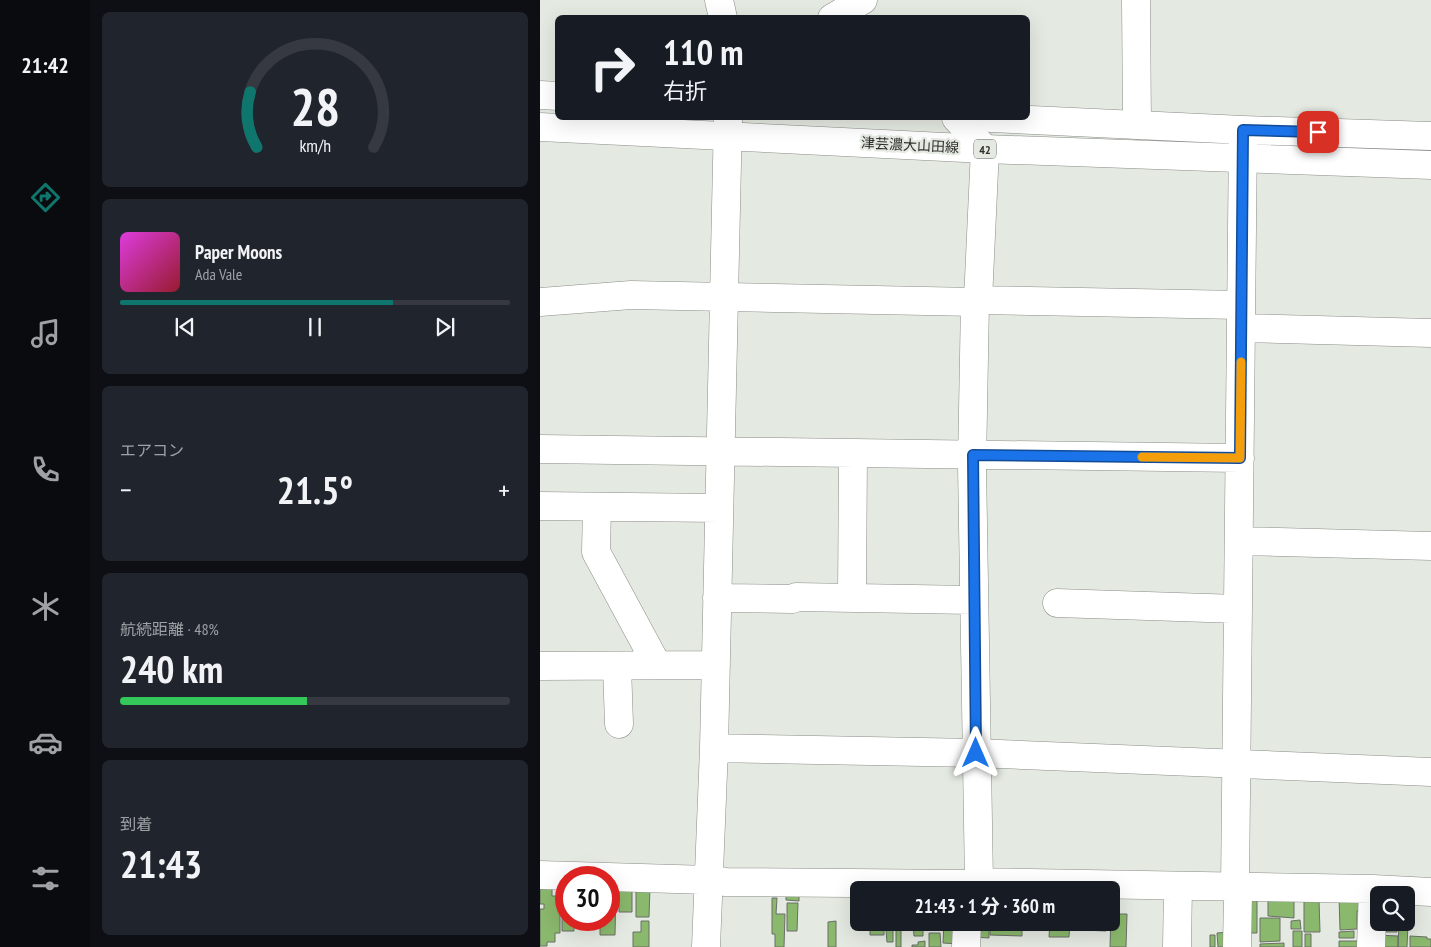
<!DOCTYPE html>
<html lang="ja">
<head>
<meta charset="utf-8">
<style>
	:root { --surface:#171b24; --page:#20242c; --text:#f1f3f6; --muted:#9ea1a6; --line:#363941; --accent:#0f766e }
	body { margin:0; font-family:"PT Sans Narrow","Noto Sans JP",sans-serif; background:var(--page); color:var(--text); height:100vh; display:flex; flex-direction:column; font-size:19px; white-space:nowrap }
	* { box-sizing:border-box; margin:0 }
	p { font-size:16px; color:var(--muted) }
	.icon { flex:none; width:28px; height:28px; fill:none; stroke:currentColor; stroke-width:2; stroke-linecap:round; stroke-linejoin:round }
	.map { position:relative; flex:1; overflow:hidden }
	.details { display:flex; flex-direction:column; gap:12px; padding:12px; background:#0d0f14; width:450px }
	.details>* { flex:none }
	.top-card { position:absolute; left:15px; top:15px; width:475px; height:105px; border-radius:8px; box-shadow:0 5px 20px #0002; background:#171b24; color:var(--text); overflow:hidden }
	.controls { position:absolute; left:830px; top:886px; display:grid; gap:10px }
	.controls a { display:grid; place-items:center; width:45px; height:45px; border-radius:8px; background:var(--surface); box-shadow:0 5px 20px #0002; font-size:25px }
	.speed { position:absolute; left:15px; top:866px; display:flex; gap:10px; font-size:25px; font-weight:700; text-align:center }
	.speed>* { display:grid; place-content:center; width:65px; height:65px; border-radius:50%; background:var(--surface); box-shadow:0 5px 20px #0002; line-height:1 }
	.speed .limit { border:8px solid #d22; background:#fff; color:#111 }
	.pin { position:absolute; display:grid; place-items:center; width:42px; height:42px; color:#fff; margin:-21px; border-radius:10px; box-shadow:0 2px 8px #0006 }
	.me { position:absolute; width:55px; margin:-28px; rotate:0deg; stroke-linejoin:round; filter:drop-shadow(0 0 4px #0008) }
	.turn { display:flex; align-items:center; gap:18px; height:105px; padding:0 25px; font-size:22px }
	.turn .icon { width:65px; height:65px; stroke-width:2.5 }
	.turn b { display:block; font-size:35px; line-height:42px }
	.big { font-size:38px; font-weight:700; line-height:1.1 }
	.details .widget { flex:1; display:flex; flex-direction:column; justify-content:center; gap:8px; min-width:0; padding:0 18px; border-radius:8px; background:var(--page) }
	.details .dial { align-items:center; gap:0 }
	.dial svg { height:130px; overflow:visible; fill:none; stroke:var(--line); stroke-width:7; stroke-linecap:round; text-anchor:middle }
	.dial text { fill:var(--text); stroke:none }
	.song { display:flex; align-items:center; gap:15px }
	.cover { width:60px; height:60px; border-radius:8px; background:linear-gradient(135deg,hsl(300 70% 55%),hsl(350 70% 35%)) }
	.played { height:5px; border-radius:2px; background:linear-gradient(90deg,var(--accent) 70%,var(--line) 70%) }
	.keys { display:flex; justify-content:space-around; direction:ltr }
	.heat { display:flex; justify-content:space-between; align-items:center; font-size:28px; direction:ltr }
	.charge { height:8px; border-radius:4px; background:linear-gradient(90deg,#34c759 48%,var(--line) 0) }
	.trip { position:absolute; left:310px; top:881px; width:270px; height:50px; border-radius:8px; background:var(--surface); box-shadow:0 5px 20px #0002; font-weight:700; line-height:50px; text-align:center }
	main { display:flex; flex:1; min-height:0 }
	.tab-bar { display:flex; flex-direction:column; width:90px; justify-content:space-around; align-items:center; background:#090b0e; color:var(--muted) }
	.tab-bar .icon { width:35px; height:35px }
	.tab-bar .current { color:var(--accent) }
	.tab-bar b { font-size:22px; color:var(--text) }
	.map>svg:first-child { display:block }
</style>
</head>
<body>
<main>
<nav class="tab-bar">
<b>21:42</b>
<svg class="icon current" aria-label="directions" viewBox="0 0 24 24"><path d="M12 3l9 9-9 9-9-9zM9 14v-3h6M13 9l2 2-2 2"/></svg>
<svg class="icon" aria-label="music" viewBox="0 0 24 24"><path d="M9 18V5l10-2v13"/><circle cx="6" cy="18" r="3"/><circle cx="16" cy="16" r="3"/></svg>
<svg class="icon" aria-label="phone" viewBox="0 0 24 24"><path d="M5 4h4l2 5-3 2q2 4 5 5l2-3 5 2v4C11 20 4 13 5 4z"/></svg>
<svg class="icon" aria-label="climate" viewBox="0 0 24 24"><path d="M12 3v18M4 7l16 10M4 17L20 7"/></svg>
<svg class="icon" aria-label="car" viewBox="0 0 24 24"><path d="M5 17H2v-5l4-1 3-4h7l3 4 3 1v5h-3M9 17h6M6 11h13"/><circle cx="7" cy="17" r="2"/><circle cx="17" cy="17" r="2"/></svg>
<svg class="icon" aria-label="filters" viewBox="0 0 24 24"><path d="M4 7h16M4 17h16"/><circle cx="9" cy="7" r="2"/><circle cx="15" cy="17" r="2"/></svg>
</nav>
<section class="details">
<div class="widget dial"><svg viewBox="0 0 100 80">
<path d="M14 69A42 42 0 1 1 86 69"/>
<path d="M14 69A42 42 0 0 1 10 35" stroke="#0f766e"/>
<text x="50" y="56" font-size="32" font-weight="700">28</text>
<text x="50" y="72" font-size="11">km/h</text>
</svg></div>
<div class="widget">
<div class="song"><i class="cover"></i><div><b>Paper Moons</b><p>Ada Vale</p></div></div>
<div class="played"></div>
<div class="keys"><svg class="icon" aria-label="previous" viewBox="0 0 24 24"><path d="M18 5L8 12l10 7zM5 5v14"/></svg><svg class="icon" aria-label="pause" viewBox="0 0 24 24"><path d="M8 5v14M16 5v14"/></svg><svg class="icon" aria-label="next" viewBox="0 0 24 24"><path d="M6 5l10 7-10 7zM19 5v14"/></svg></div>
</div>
<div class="widget"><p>エアコン</p>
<div class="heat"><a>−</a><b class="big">21.5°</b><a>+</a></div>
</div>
<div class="widget"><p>航続距離 · 48%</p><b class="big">240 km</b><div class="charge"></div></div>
<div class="widget"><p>到着</p><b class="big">21:43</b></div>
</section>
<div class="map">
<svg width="891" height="947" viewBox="0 0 891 947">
	<rect width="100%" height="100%" fill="#e4e9e1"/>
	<path fill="#8ab86c" stroke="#6a6f68" d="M0 882H12V896H20V933H15V942H7V946H0V909H4V904H0Z
		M79 884H92V912H79Z
		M69 886H76L75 935H60V920H69Z
		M96 887H110L109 917H96Z
		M246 887H259V901L246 900Z
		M22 889H26V920H34V931H22Z
		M754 894V918L728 916V895Z
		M825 895V911H817V929L800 930 799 896Z
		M703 896H717V933H704Z
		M232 898H237L236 914H245L244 947H235V934H232Z
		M866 899 869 900 867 947H858L859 922H866Z
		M764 900H779L780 932H764Z
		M247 903H258L257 931H247Z
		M571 914H587L586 947H570Z
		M720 918H740V941L720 942Z
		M760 920 761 929H751V921Z
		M101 921H109V947H93V932H101Z
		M296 921V947H288V922Z
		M330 922H344V935H330Z
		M373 922H386V930H383V936H374Z
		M404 922H420L419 944 403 943Z
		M433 922H449V938L432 937Z
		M450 922H482V936L450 935Z
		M510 922H530L529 937H509Z
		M531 922H542V926H537V930H531Z
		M543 922H566V931L543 930Z
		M839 922H857V932H846L847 927H835Z
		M352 925H361V947H356V929H352Z
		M346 930H353V942H347Z
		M753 931H762V947H753Z
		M814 931V938H799V932Z
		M690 932V947H678L677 933Z
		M389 933H400L401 947H389Z
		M765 934H771V947H765Z
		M670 935H675V947H670Z
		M836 935 858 936V947H836Z
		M870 936 887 937V939H891V947H870Z
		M385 941V947H372V945H378V942Z
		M799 941H825V947H799Z
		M744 943V947H720V944Z"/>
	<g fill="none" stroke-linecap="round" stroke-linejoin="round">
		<g stroke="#898e87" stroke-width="29">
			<path id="minor" d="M179 0 183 18
				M596 0 597 125
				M292 18 323 0
				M416 118 445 149 438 300
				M0 302 91 295 435 302 438 300 701 305
				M435 302 432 465 439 882
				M701 328 891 333
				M0 449 700 458
				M0 506 179 508
				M57 507 56 552 117 665
				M699 541 891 546
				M177 598 253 599 256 597 433 600
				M312 598 313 453
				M517 603 698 609
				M0 666 176 665
				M77 666 79 724
				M174 748 436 753 891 772
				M0 875 169 880 186 882 428 884 439 882 833 889 891 892
				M166 947 174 748 188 118
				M426 947 427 922
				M637 947 638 886
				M697 947 698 894 695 888 703 134
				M831 947 833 889"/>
		</g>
		<g stroke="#898e87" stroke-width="29">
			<path id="major" d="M0 95 18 96
				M451 118 703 130 891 136
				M0 127 445 149 891 165"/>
		</g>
		<use href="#minor" stroke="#fff" stroke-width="28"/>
		<use href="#major" stroke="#fff" stroke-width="28"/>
	</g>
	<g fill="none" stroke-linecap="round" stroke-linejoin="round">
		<g stroke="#114b97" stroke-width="12">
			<path id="route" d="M436 753 433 455 700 458 703 130 778 132"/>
		</g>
		<use href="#route" stroke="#1a73e8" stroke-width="9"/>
		<path stroke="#f59e0b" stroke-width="9" d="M602 457 700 458 701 362"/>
	</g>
	<g text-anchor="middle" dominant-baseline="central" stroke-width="4.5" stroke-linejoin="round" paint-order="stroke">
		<rect fill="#e4e9e1" stroke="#666864" stroke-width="1" x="434" y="139.5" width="22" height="19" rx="4"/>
		<g font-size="12" font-weight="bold" fill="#30312e">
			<text x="445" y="149">42</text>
		</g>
		<g font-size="14" fill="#30312e" stroke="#e4e9e1">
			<text transform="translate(370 145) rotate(3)">津芸濃大山田線</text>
		</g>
	</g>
</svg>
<div class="controls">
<a><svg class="icon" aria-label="search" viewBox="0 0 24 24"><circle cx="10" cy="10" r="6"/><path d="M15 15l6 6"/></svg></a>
</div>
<div class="speed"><div class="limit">30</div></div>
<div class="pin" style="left:778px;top:132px;background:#d93025"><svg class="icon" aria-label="arrive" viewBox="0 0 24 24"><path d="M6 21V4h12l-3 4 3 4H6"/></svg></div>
<svg class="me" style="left:436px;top:753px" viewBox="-20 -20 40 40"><path d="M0-17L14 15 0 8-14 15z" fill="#1a73e8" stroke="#fff" stroke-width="4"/></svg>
<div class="trip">21:43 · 1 分 · 360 m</div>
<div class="top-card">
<div class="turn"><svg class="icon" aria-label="right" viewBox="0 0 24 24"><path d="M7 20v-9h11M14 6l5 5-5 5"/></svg><div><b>110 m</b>右折</div></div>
</div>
</div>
</main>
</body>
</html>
